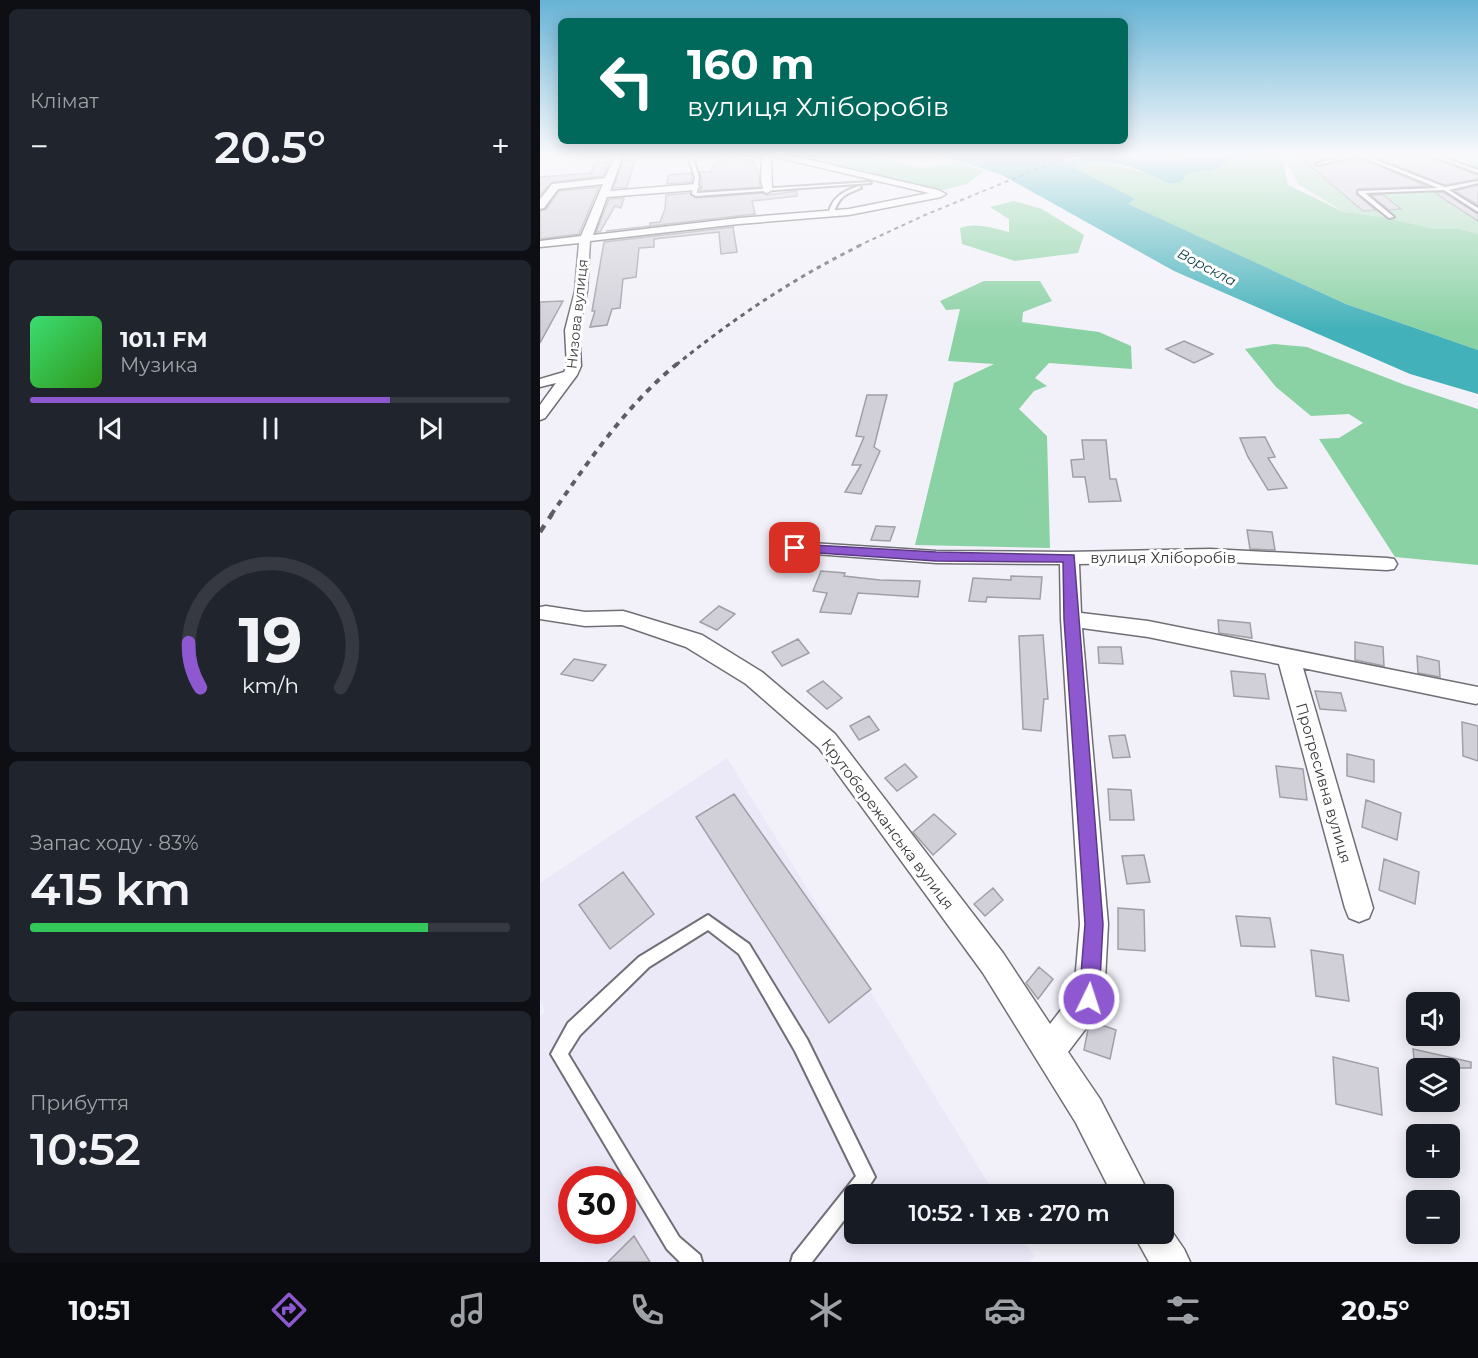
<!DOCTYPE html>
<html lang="uk">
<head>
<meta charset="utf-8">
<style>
	:root { --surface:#171b24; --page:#20242c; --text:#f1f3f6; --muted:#9ea1a6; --line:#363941; --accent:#8e58d0 }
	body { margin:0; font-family:Montserrat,sans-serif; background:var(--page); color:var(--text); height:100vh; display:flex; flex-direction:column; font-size:22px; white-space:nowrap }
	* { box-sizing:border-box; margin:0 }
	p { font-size:20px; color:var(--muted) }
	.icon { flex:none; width:33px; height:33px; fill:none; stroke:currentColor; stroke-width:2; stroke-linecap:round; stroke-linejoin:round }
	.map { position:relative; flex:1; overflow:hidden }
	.side { display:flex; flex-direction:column; gap:9px; padding:9px; background:#0d0f14; width:540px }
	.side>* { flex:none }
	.hud { position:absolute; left:18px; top:18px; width:570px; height:126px; border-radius:9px; box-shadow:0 3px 15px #0003; background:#00695c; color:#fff; overflow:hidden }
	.controls { position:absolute; left:866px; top:992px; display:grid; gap:12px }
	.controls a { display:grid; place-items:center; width:54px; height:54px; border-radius:9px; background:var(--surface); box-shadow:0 3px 15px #0003; font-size:30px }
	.speed { position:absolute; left:18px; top:1166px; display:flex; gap:12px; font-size:30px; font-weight:700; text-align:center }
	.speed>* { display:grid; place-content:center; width:78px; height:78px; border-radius:50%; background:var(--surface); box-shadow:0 3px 15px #0003; line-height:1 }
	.speed .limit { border:9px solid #d22; background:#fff; color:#111 }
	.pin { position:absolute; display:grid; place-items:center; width:51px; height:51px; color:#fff; margin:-26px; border-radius:12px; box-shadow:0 3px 9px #0006 }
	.me { position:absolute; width:66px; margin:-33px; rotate:4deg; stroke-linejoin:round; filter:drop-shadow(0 0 4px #0008) }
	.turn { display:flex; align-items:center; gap:21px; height:126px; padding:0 30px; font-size:27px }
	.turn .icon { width:78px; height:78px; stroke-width:2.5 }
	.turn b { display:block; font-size:42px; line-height:51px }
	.big { font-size:45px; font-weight:600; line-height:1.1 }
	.side .widget { flex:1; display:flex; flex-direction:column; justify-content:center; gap:9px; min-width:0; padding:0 21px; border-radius:9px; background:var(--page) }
	.side .dial { align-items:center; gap:0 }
	.dial svg { height:156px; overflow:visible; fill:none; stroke:var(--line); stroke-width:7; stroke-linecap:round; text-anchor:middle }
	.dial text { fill:var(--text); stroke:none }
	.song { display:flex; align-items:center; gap:18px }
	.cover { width:72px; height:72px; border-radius:9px; background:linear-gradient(135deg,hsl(140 70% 55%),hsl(110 70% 35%)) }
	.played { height:6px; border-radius:3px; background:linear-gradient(90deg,var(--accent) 75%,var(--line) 75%) }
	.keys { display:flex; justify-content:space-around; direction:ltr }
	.heat { display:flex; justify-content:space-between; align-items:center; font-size:33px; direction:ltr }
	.charge { height:9px; border-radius:4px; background:linear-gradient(90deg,#34c759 83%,var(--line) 0) }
	.trip { position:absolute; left:304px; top:1184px; width:330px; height:60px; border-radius:9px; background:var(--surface); box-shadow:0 3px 15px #0003; font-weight:600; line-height:60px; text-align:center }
	.tabs { display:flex; height:96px; justify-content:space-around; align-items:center; background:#090b0e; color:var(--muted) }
	.tabs .icon { width:42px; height:42px }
	.tabs .on { color:var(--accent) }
	.tabs b { font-size:27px; color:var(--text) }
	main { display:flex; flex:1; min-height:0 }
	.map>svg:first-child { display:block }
</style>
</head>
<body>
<main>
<section class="side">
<div class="widget"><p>Клімат</p>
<div class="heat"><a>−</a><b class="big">20.5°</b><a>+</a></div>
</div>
<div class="widget">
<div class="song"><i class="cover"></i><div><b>101.1 FM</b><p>Музика</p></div></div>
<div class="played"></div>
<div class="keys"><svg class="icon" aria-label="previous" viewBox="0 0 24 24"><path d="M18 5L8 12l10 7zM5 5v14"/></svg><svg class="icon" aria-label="pause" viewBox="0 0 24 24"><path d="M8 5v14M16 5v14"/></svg><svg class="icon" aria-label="next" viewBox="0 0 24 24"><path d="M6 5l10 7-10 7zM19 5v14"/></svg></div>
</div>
<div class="widget dial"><svg viewBox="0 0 100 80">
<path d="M14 69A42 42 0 1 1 86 69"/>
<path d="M14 69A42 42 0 0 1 8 46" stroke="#8e58d0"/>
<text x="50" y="56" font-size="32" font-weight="700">19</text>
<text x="50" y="72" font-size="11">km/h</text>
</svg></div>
<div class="widget"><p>Запас ходу · 83%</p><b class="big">415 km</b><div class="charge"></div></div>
<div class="widget"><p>Прибуття</p><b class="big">10:52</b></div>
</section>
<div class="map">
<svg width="938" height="1262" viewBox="0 0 938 1262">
	<rect width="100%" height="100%" fill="#f2f1f9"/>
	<path fill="#ebe8f8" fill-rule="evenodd" d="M187 758 455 1194H315V1233H479L494 1256 490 1262H0V1016L5 1011 0 1000V883ZM32 1179H82V1230H32Z"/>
	<path fill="#adddbd" d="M739 153H938V234L919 229H895L843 217 804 212 758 184 743 155Z"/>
	<path fill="#8ad2a4" d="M238 153H319L384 168 419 162 444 171 427 184 399 191Z
		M607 153H677L640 160 579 158Z
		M716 153H741L748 185 804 212 843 217 895 229H919L938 234V350L806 304 587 204 594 200 535 168 557 161 612 174 629 184 648 173 672 170 687 159Z
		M474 201 502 209 544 235 538 253 475 261 422 244 420 228C437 222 452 228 469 232V219L450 207Z
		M444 281H500L512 301 483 312 482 322 559 332 591 346 592 369 509 363 495 378 507 386 494 391 479 409 507 436 510 548 375 545 414 383 454 364 408 361 420 309 406 310 400 301Z
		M734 344 767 347 865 385 938 409V565L855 557 779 439 799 438 823 423 809 414 771 416 736 387 705 349Z"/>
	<path fill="#43b1b9" d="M350 153H508L517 154 525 161 548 156H572L584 159 640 160 677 153H716L687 159 686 163 672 170 648 173 641 182 629 184C604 169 563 155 535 168L595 199 588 204 806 304 938 350V394L870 374 634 271 462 175 403 156Z"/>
	<path fill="#d1d0d9" stroke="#a09fa6" stroke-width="1.5" d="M857 153H878L938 175V179L905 185 834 157Z
		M784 155 790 158 775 162V166L822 159 887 186 818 189 817 195 836 210 823 211 761 158Z
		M192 157 213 161 219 175 220 187 160 191 162 188 160 172H171L174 164Z
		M95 160 87 187 73 188 83 161Z
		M69 162 63 176 12 182 0 195V177L51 173 55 163Z
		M151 173 152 182 127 184 128 175Z
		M938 185V205L915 191Z
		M59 187 39 234 0 239V211L6 209 19 191Z
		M257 191V196L212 201 215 214 66 231 110 226V223L120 222 125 209 126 195 150 193 156 198 223 193 226 195Z
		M903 192 938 214V221L895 193Z
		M831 195H843L861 209 849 210Z
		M84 198 81 208 75 206 60 232H56L69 199Z
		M193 227 197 252 181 254 179 232 114 239V247L99 248 96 277 83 279 80 308 72 309 67 325 50 327 55 311H52L64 242Z
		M23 301 0 343V302Z
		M644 341 673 354 654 363 626 349Z
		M327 395H347L334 447 340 451 321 494 305 492 321 465H312L324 437 316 436Z
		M725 437 735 457 728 458 747 488 728 490 708 457 700 438Z
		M542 440H566L570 479H576L581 501 549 502 545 477H533L531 460 544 459Z
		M336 526 355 527 350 541 331 540Z
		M707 530 732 532 735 550 710 549Z
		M281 571 305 573 304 576 340 580 380 581 378 597 318 593 311 614 280 612 287 593 273 591Z
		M471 576 502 577 500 599 447 597 446 602 429 601 433 578 471 580Z
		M179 606 195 614 177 630 160 622Z
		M678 620 710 623 712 638 679 633Z
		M503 635 508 699H504L501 731 483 729 479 636Z
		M258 639 269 653 242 666 232 652Z
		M815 642 843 647 844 666 815 660Z
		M558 647H581L583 664 559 663Z
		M877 656 899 661 900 677 878 673Z
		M34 659 66 665 53 681 21 674Z
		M691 671 725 674 729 699 694 696Z
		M283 681 302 698 287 709 267 691Z
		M775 691 801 693 806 711 780 709Z
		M329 716 339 730 319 740 310 726Z
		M922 722 938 726V761L923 756Z
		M585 735 590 757 573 758 569 736Z
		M807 754 834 760V782L807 776Z
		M365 764 377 777 357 791 345 778Z
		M736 766 763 769 767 800 740 797Z
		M568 789 591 790 594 820H570Z
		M194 794 331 989 289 1023 156 817Z
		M826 800 861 813 857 840 822 827Z
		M394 814 416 834 393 855 373 832Z
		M604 855 610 882 587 884 582 856Z
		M844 859 879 872 875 904 839 890Z
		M83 872 114 914 70 949 39 905Z
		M453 888 463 900 445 916 434 904Z
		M578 908 604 910 605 951 578 949Z
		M696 916 730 918 735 947 701 946Z
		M771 950 803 955 809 1001 776 996Z
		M499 967 513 979 498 999 486 983Z
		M553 1022 576 1030 570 1059 544 1050 548 1029Z
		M873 1049 931 1062V1068H875Z
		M793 1057 838 1068 842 1115 796 1104Z
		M94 1236 110 1262H68Z"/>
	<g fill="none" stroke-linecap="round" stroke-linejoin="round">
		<g stroke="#706f76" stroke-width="4">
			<path id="service" d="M147 153H151L159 177 157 193 329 182 331 183 156 196 152 194 155 177Z
				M815 153H823L821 154 905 187 938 181V183L909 190 938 208V212L904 190 825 193 854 217 849 218 818 193V191L898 188 817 155 778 165 776 164Z
				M885 153H890L938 170V173Z
				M319 186 321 188C303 195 299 197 293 215H289C290 198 304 191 319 186Z
				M168 915 209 944 267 1039 335 1177 324 1194H315V1206L272 1262H251L253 1255 316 1176 255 1051 199 954 168 930 109 967 40 1035 28 1054 139 1237 160 1255 162 1262H140L127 1249 11 1054 28 1023 99 957Z"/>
		</g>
		<g stroke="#706f76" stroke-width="3">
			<path id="minor" d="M76 153H84L70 191 155 184 160 187 155 190 67 197 53 235 199 218 309 209 389 193 231 156 232 190 227 193 224 192 221 180 222 153H240L398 190 406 194 401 197 309 215 199 224 50 241 47 291 39 330 41 366 37 375 5 418 0 420V405L16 383 0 387V379L24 372 27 366 25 330 35 291 39 243 0 247V241L41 236 63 184 18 189 4 208 0 209V199L12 184 65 178Z
				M255 542 396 551 529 552 670 549 847 558 854 559 857 564 854 569 847 570 670 561 539 564 541 613 608 621 938 687V703L936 704 763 668 833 908 829 918 819 922 809 918 805 908 739 664 608 637 542 628 568 924 564 999 560 1010 528 1052 560 1099 609 1194H572L536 1123 443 973 279 748 206 684 146 647 82 625 45 626 0 619V607L6 606 45 612 83 611 90 613 162 635 222 672 295 734 463 953 510 1024 534 993 540 924 521 619 520 564 396 563 248 552 246 548 248 544Z
				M624 1220 644 1249 650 1262H609L593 1233H624Z"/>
		</g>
		<use href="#service" fill="#fff" fill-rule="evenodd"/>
		<use href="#minor" fill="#fff" fill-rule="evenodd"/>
		<path stroke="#5e5e62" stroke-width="2" stroke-dasharray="4 4" stroke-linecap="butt" d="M318 246 385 215 536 153"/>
		<path stroke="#5e5e62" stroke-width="3" stroke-dasharray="4.5 4.5" stroke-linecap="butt" d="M136 365C194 318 254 278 321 245"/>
		<path stroke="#5e5e62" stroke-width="4" stroke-dasharray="6 6" stroke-linecap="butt" d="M11 515C48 462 87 404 138 363"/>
		<path stroke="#5e5e62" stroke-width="4.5" stroke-dasharray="8 8" stroke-linecap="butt" d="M0 532 12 514"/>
	</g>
	<linearGradient id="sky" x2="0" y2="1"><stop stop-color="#66b3d5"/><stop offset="0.47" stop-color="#f9f9fc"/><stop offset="1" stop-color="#f9f9fc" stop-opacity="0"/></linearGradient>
	<rect width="938" height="329" fill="url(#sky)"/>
	<path fill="#8e58d0" stroke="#5c3987" stroke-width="1.5" d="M255 544 396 552 534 555 563 924 559 999 556 1006 549 1009 542 1006 539 999 545 924 524 619 523 562 396 561 250 551V545Z"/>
	<g text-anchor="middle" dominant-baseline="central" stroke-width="6" stroke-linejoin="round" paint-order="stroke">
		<g font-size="14" font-style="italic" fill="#0f4145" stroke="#fff">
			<text transform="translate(667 267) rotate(28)">Ворскла</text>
		</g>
		<g font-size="14" fill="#3b3b3e" stroke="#fff">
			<text transform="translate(37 314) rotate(-84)">Низова вулиця</text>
		</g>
		<g font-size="15" fill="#3b3b3e" stroke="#fff">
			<text x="623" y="557">вулиця Хліборобів</text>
			<text transform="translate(784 783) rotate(74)">Прогресивна вулиця</text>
			<text transform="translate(348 824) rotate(53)">Крутобережанська вулиця</text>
		</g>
	</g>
</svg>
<div class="controls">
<a><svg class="icon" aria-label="sound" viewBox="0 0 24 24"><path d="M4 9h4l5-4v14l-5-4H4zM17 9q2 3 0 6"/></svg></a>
<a><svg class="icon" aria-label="layers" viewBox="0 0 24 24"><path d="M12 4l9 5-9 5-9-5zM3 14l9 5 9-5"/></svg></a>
<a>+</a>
<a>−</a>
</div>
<div class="speed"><div class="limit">30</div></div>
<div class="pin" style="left:255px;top:548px;background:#d93025"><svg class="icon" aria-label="arrive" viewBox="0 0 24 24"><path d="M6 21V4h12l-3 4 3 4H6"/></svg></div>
<svg class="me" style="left:549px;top:999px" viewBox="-20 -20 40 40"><circle r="17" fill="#8e58d0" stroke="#fff" stroke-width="3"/><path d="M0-11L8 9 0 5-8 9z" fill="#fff"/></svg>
<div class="trip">10:52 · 1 хв · 270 m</div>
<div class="hud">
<div class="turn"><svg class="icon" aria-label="left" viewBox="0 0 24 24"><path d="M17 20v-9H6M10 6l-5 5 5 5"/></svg><div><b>160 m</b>вулиця Хліборобів</div></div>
</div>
</div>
</main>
<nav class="tabs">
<b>10:51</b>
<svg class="icon on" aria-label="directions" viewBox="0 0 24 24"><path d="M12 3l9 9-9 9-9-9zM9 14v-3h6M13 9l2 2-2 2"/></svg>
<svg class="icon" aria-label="music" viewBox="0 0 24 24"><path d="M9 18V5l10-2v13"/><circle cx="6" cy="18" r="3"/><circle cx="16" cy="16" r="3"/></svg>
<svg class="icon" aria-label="phone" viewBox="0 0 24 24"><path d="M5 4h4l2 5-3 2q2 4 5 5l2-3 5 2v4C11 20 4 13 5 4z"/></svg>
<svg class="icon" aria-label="climate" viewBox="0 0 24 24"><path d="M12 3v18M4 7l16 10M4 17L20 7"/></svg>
<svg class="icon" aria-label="car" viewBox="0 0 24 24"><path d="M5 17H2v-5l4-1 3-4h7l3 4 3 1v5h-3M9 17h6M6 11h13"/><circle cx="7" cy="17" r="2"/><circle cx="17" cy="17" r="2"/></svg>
<svg class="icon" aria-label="filters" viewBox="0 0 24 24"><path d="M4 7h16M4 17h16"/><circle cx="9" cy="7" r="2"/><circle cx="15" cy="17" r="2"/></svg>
<b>20.5°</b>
</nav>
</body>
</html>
